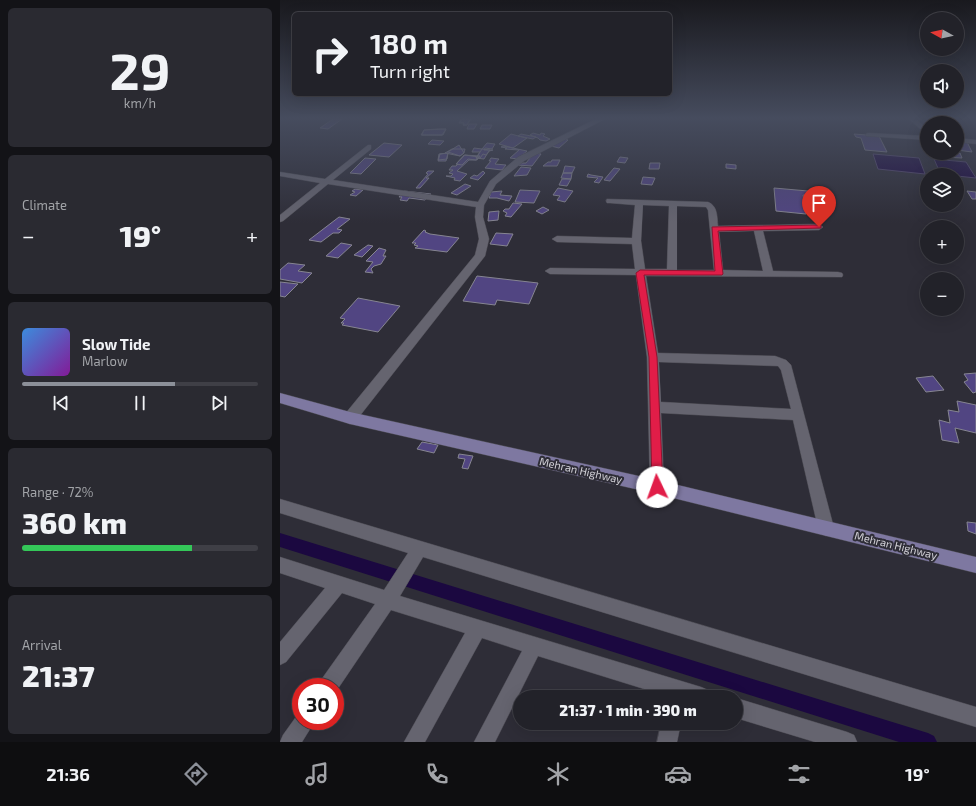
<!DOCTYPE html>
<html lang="en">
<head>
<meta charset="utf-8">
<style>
	:root { --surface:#222229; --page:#2a2a31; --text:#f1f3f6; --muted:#a2a4a8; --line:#3f3f46; --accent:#8c9099 }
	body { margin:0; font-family:"Exo 2",sans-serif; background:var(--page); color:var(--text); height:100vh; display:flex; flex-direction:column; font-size:15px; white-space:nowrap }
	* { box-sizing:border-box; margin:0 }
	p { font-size:13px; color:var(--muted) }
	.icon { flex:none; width:22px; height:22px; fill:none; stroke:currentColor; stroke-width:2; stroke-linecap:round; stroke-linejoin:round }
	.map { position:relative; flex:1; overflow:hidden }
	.drawer { display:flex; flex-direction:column; gap:8px; padding:8px; background:#131317; width:280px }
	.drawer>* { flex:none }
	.guide { position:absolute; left:12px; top:12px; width:380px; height:84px; border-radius:6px; box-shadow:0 4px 16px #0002,0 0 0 1px var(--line); background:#222229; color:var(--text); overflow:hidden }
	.needle { width:26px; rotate:278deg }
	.buttons { position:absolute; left:640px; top:12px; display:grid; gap:8px }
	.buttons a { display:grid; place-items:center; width:44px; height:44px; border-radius:50%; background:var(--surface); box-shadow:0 4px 16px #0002,0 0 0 1px var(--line); font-size:20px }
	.speed { position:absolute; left:12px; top:678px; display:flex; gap:8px; font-size:20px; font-weight:700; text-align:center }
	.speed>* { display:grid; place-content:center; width:52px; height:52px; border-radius:50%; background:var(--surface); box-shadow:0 4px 16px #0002,0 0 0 1px var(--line); line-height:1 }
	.speed .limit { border:6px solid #d22; background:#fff; color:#111 }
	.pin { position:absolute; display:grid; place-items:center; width:34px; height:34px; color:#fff; margin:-41px -17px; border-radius:50% 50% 50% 0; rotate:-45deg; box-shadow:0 0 4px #0007 }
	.pin .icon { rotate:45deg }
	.me { position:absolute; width:44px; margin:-22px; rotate:357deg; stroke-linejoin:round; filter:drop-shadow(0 0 3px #0008) }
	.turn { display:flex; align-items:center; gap:14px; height:84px; padding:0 12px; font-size:18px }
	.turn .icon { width:52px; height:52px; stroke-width:2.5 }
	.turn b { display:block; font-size:28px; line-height:34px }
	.big { font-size:30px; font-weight:800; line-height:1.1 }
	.drawer .tile { flex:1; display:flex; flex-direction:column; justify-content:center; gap:6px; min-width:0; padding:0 14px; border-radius:6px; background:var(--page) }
	.drawer .dial { align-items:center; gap:0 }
	.dial b { font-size:52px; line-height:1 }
	.song { display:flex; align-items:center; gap:12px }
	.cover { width:48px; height:48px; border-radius:6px; background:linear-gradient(135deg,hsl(210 70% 55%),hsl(290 70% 35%)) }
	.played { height:4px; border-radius:2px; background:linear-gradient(90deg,var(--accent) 65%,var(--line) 65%) }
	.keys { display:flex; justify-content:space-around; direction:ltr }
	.heat { display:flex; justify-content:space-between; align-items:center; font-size:22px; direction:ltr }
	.charge { height:6px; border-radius:3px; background:linear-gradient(90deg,#34c759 72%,var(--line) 0) }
	.trip { position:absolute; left:233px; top:690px; width:230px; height:40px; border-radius:20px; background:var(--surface); box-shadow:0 4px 16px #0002,0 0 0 1px var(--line); font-weight:800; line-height:40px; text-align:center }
	.tabs { display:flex; height:64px; justify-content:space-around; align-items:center; background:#0e0e10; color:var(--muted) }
	.tabs .icon { width:28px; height:28px }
	.tabs .active { color:var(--accent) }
	.tabs b { font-size:18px; color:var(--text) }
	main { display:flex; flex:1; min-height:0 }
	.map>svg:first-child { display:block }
</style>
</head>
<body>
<main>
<section class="drawer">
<div class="tile dial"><b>29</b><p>km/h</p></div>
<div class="tile"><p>Climate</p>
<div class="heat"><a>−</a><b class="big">19°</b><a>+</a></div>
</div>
<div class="tile">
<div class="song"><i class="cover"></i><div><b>Slow Tide</b><p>Marlow</p></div></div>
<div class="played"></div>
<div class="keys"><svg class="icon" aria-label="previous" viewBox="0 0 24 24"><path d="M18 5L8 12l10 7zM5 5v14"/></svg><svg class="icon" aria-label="pause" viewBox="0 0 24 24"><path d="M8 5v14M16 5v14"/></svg><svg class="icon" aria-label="next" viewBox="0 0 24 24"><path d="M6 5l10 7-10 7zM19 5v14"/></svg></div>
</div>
<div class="tile"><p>Range · 72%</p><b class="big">360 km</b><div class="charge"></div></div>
<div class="tile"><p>Arrival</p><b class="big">21:37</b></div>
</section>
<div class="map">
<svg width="696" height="742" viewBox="0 0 696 742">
	<rect width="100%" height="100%" fill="#2e2d37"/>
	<path fill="#1b0840" stroke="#52456e" d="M593 154 639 158 645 174 598 169Z
		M654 159 686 162 696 178 677 176V175H661Z"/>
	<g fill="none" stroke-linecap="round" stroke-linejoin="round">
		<path fill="#1b0840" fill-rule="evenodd" d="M0 533 648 733 654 736 657 742H619L0 547Z"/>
	</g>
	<path fill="#514582" stroke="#868591" d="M53 119H62L48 129 40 128Z
		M181 119H191L187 125H183L184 123H179Z
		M182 119H190L187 125H183L184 123 180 122Z
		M189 124H197L194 129H187Z
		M202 125H212L210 129H200Z
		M158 129H166L162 135H141L144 130Z
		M166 129 163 135H142L144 130Z
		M253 133 260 135 261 133 265 134 263 136 270 139 266 141 260 140 258 138 250 135Z
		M231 134 246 138H247L233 148 219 144Z
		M241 134 256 137 253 139 238 136Z
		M574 134 599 136 607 152 585 150 581 138 576 137Z
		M281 138 288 140 279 148 271 146Z
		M152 140 164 141 160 145 148 144Z
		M677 141 687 142 692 152 677 150Z
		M104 143 122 145 109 157 89 155Z
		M207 143 215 144 212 149 205 148 204 150H213L209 151 204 159 196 158 200 152H192L194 148 202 149Z
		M179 145 184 153 180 156 168 152Z
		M223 146 247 151 238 159 230 158 239 150 225 149 227 148 221 147Z
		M172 149H185L184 153 180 156 165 153Z
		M202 149 210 150 206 155 203 154 200 158H196Z
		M168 153 167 159 158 160 159 154Z
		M168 153 166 161H158L160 154Z
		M254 153 261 154 252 166 237 165 239 163H246Z
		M671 153H680L682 158 664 157 663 154 672 155Z
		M184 155 200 156 197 160H189L177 171 187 174 180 181 174 180 175 178 166 176H171L173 174 169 173 173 170H169L172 166H176L178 164H176Z
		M185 155 199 157 196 160 188 159 182 165 176 164Z
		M340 157 348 158 345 163 337 162Z
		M85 158 96 159 81 174 70 173Z
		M211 158 219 159 215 164 226 165 222 170 205 168 211 161H209Z
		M272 160H280L277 166H263L268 162H271Z
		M370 163H380L379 169H369Z
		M446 164 456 165V169L446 168Z
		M285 166 295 167 292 173H283Z
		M241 167 251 168 247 175 234 176Z
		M334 168 340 169 330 181 324 180Z
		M148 171H154L146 178H149L140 188H136L148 174 146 173Z
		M203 171 205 173 198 180 190 178 194 175 197 176Z
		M283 173H292L291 179 281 178Z
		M308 174 311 175 323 177 319 183 314 182 318 178 307 177Z
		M363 177 375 178 372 185 361 184Z
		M282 179H291L287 186 279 185Z
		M185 184 191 186 177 195 171 193Z
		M278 188 293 191 285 202 277 200 280 196 273 195Z
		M494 188 528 191 529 196 523 195 526 214 496 211Z
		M75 189 83 190 76 196 70 195 75 192 72 191Z
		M240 190 260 191 254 203 235 202Z
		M124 191 151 194 145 200 129 198 127 201 120 200 122 197H119Z
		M222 191 220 195 232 196 229 201 217 198H209L211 192Z
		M687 191 696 192V199H692Z
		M233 203 242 204 231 217 225 216 227 213 223 211 225 209H229Z
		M263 207 269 210 262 214 256 211Z
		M219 211 218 220 208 221 209 212Z
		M59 217 70 219 57 229 62 230 59 233H53L41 242 29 240Z
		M144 230 146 231 145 232 150 234 179 238 167 252 135 248 138 246 134 245 136 243H132Z
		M216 233 233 234 227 246 210 244Z
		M61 243 72 245 58 258 46 256Z
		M88 245 93 246 82 257 74 255Z
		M99 248 106 250 103 256H106L101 264 94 266 91 269 93 273 85 272 93 262 86 261Z
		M8 263 25 265 18 271 32 273 22 283 0 279V270Z
		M197 276 258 283 249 304 217 300 215 305 183 301Z
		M0 282 18 284 5 297 0 296Z
		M78 298 120 306 98 332 62 325 64 323H61L65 319 60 318Z
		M696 373V392L693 393 684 382 688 380 684 374Z
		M653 376 664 390 646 392 636 378Z
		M677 401 696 405V433L675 428 679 443 662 440 659 420 670 423 668 410 679 412Z
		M142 442 158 445 154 453 137 449Z
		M179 454 193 456 188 469 182 468 185 459 178 458Z
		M687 522 696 523V534L688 531Z"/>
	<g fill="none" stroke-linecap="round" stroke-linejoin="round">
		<g stroke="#4b4a52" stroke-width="1">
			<path id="minor" d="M316 119H325L244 161 216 184 204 205 203 217 209 239 205 256 75 422 70 424 65 422 63 418 65 414 195 255 199 239 195 217 196 207 48 184 3 221 0 222V215L40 183 0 176V172L45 179 88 145H91V149L53 180 198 202 210 181 238 157Z
				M629 119H636L647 129V135Z
				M588 133 647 136V140L586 136V134Z
				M677 138 696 140V144L677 142Z
				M327 199 428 202C438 206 437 217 438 226L539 224 543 227 539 230 483 231 493 271 558 272 562 273 563 275 562 277 366 276 378 353 495 356 506 360 511 365 554 528 551 533 546 536 541 533 538 528 513 420 381 413 384 487 382 492 377 494 372 492 370 487 367 357 356 275 270 274 265 271 270 268 355 269 352 244 277 242 272 239 277 236 352 238 355 205 330 203H327L326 201ZM363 205 389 206 387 269H365L361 241ZM397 206 426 207 428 210 434 270H397ZM474 231 483 271 443 270 439 232ZM379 362 498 366 501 370 511 409 381 402Z
				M0 499 696 707V727L143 557 120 596 421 687 428 690 431 697H390L258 656 215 742H194L242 651 202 638 145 742H124L185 633 111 610 55 693V687H39L41 680 95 604 62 593 6 662 0 665V642L45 588 0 573V557L104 590 128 553 0 513Z
				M456 698 567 732 574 735 577 742H535L456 718Z
				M21 713V721H35L22 742H0L3 735 18 714Z
				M381 723H401L397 742H377Z"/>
		</g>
		<g stroke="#4b4a52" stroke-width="1">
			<path id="major" d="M0 393 70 412 377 480 696 557V573L377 494 70 424 0 403Z"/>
		</g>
		<use href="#minor" fill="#65646f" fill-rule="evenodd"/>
		<use href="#major" fill="#7e78a1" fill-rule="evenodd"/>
	</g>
	<linearGradient id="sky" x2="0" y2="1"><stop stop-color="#19191e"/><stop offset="0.53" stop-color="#464c5e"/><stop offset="1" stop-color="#464c5e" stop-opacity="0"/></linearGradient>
	<rect width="696" height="223" fill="url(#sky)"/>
	<path fill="#e11d48" stroke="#92132f" d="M539 225H541V228L438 231 443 274 442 275H364L377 357 383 487 381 490 377 492 373 490 372 487 369 357 356 273 360 270 435 271 432 227Z"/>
	<g text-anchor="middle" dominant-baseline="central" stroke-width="4" stroke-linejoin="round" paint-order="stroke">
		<g font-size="11" fill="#d3d2d8" stroke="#2e2d37">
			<text transform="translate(301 470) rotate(13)">Mehran Highway</text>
			<text transform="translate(616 545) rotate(14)">Mehran Highway</text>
		</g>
	</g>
</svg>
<div class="buttons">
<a><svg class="needle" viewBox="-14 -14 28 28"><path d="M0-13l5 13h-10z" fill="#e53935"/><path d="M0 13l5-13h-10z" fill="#a2a4a8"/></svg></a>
<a><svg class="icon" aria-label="sound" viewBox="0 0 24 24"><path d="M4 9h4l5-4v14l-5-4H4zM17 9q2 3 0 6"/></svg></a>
<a><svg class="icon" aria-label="search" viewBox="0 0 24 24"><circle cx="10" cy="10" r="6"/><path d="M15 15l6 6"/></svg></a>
<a><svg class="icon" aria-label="layers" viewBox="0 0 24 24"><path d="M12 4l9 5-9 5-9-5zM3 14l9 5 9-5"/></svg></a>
<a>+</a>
<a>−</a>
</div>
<div class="speed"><div class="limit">30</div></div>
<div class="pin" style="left:539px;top:227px;background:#d93025"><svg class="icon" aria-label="arrive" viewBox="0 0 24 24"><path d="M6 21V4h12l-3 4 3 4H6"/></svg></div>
<svg class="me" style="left:377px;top:487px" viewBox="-20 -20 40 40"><circle r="19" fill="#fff"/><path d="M0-13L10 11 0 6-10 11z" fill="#e11d48"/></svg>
<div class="trip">21:37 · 1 min · 390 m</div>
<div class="guide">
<div class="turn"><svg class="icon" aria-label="right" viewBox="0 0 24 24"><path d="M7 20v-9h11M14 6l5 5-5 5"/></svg><div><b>180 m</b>Turn right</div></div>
</div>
</div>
</main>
<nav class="tabs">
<b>21:36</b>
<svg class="icon active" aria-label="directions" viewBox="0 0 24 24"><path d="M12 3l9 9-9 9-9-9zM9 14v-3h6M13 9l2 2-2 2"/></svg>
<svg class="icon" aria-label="music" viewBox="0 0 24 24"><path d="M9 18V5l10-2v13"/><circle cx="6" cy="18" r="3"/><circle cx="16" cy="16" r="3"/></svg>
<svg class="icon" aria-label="phone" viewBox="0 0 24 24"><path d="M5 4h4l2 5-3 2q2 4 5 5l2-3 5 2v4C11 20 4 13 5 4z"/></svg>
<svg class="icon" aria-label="climate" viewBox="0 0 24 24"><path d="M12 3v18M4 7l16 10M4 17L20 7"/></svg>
<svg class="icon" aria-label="car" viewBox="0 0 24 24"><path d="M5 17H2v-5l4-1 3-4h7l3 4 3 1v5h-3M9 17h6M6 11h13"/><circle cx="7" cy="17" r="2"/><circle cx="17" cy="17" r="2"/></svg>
<svg class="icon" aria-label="filters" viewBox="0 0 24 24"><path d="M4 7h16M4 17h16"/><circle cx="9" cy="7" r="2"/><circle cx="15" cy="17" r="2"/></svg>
<b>19°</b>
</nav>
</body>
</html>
